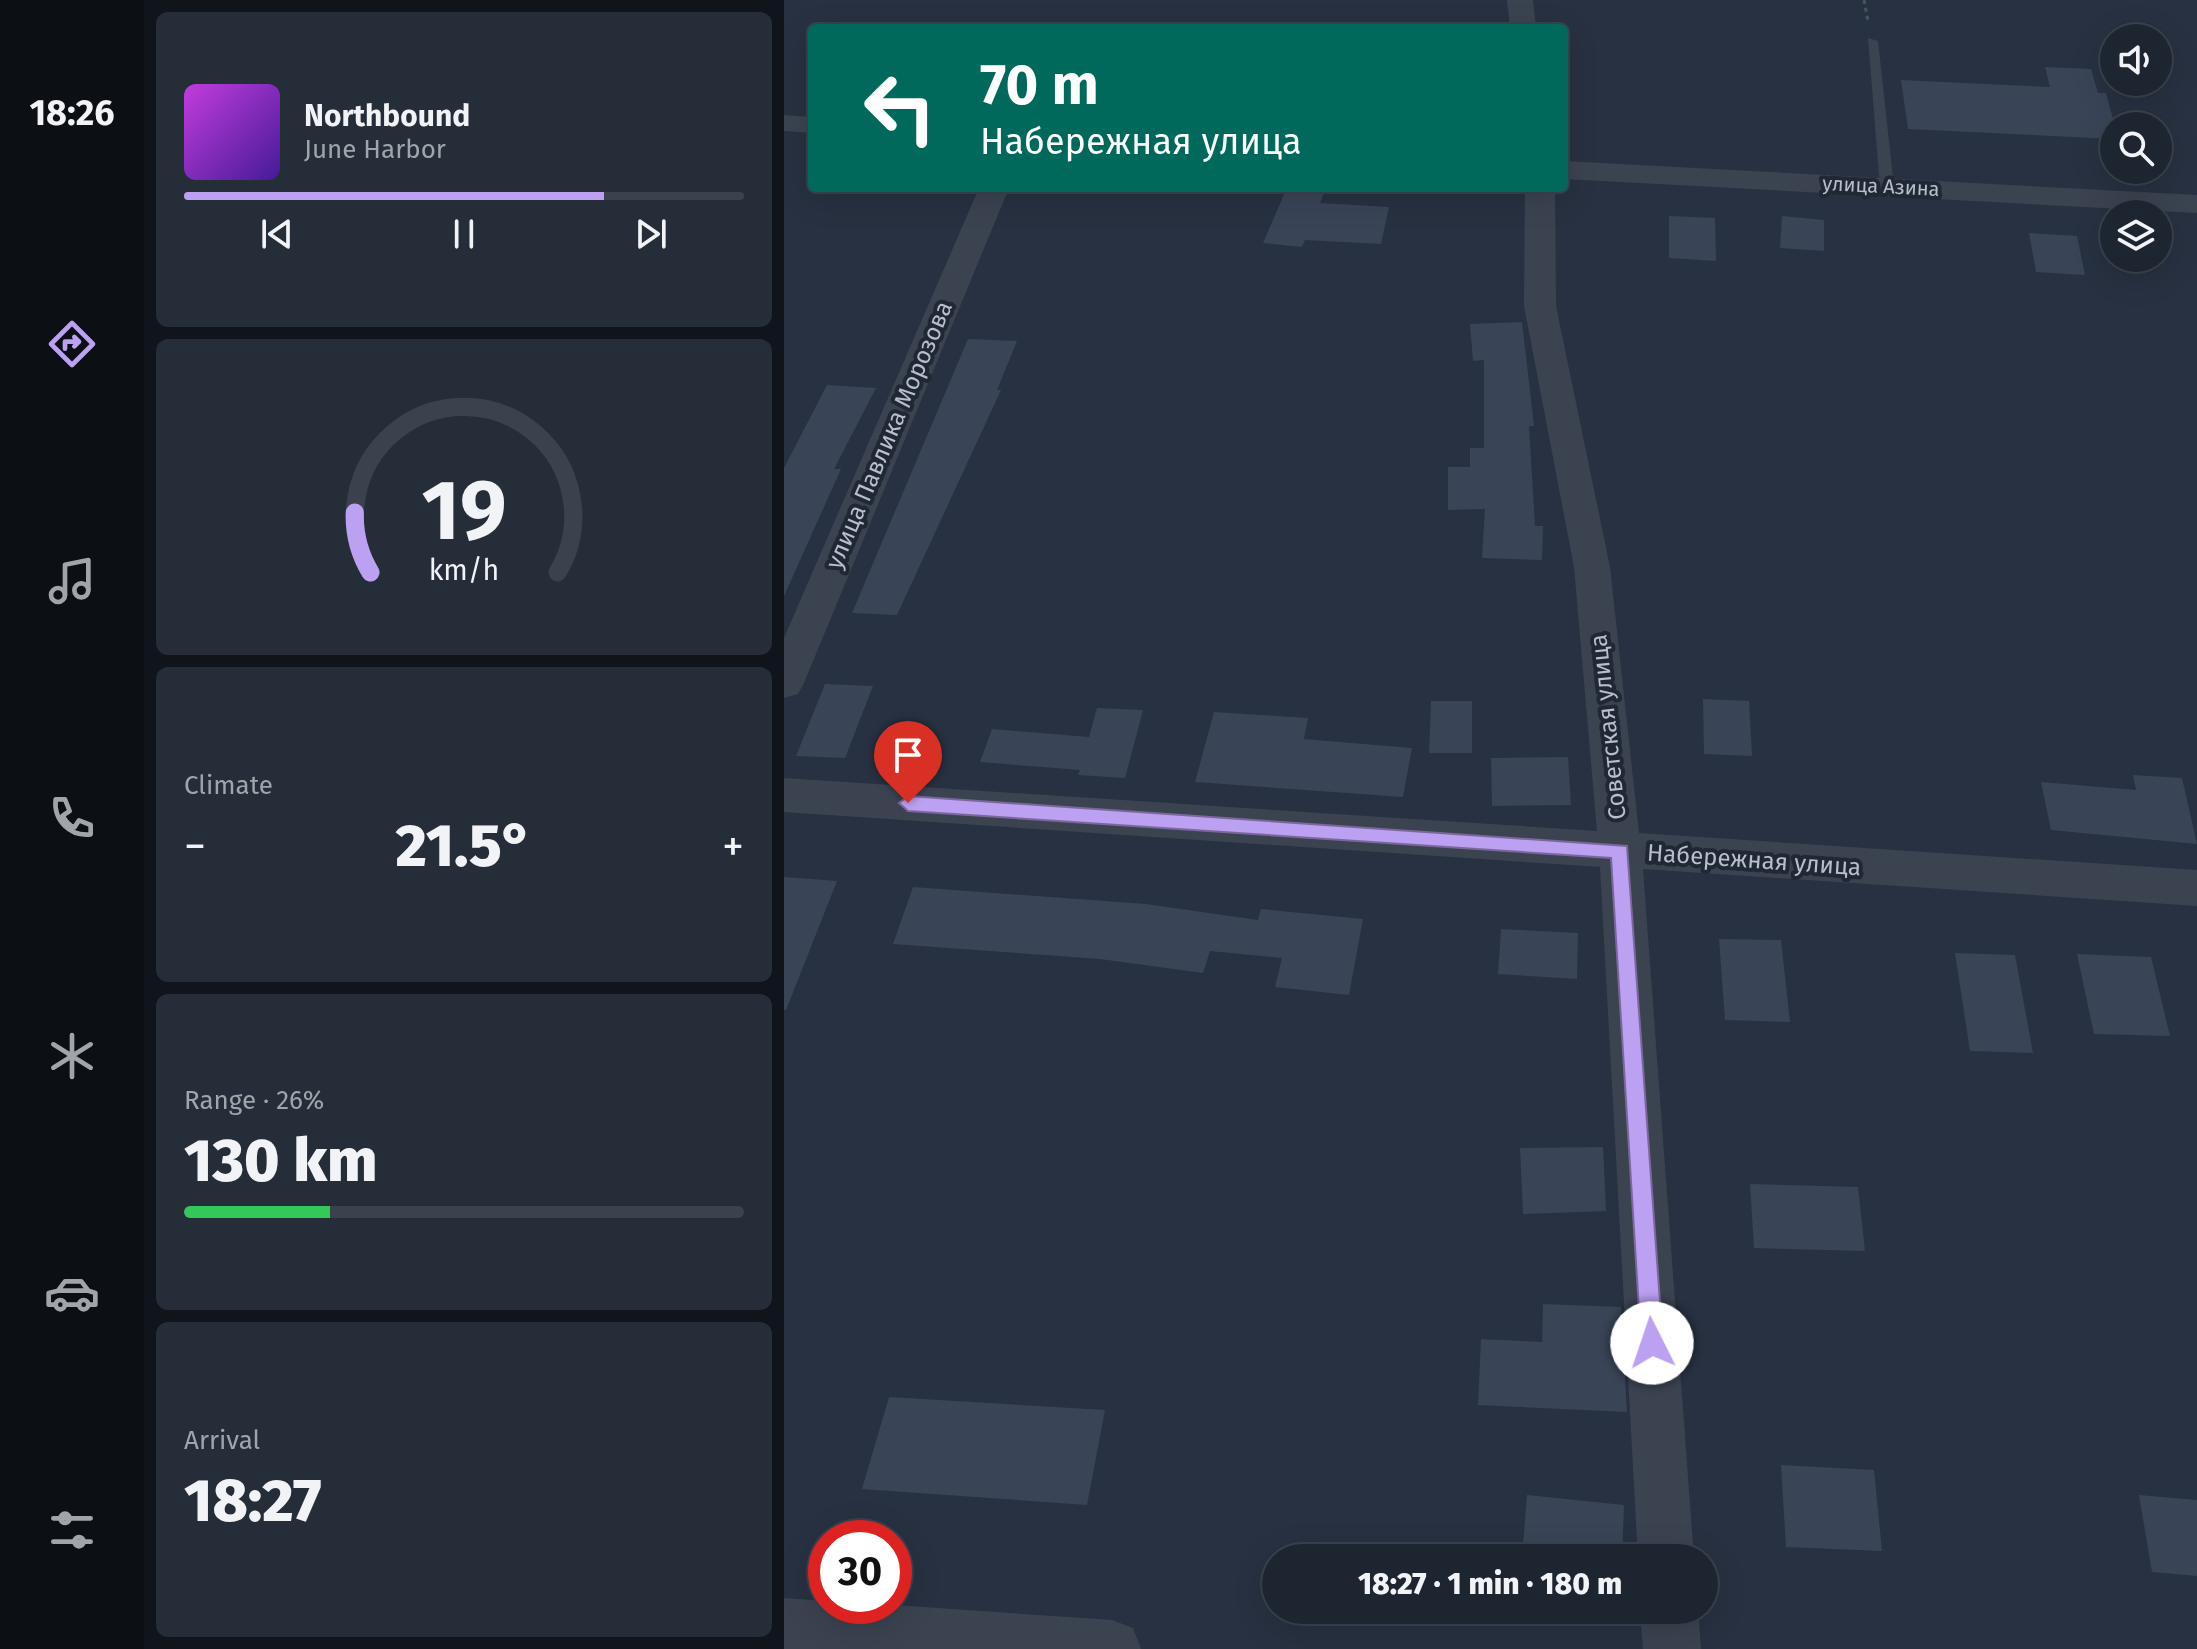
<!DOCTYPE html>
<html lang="en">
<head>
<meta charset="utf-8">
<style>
	:root { --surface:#1d2531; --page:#252d39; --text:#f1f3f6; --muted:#a0a5ab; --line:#3b424d; --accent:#bca0f2 }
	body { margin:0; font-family:"Fira Sans",sans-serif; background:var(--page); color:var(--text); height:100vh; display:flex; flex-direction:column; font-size:30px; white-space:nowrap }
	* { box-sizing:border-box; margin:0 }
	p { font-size:26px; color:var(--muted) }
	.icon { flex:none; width:44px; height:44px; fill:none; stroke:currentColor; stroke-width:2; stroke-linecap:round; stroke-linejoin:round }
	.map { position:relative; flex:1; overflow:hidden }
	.side { display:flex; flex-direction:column; gap:12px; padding:12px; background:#10141b; width:640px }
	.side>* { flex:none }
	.guide { position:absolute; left:24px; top:24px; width:760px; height:168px; border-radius:8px; box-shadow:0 8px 32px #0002,0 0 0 2px var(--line); background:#00695c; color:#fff; overflow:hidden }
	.fabs { position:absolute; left:1316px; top:24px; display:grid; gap:16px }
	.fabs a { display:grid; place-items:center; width:72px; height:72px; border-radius:50%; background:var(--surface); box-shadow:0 8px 32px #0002,0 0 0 2px var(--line); font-size:40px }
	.speed { position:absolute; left:24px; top:1520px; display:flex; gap:16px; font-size:40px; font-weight:700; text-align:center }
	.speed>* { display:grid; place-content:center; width:104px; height:104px; border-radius:50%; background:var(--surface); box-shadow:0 8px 32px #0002,0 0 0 2px var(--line); line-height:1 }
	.speed .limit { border:12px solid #d22; background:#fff; color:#111 }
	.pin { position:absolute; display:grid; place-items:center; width:68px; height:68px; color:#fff; margin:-82px -34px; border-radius:50% 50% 50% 0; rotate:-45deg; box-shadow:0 0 8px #0007 }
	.pin .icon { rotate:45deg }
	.me { position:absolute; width:88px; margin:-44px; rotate:356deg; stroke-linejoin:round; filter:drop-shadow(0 0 6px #0008) }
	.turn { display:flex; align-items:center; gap:28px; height:168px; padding:0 40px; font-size:36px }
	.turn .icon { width:104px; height:104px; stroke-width:2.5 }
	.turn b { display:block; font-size:56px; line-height:68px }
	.big { font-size:60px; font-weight:800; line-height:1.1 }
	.side .card { flex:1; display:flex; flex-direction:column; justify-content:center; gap:12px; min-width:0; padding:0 28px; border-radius:12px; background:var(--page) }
	.side .dial { align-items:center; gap:0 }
	.dial svg { height:208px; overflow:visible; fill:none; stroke:var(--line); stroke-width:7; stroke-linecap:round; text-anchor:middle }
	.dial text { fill:var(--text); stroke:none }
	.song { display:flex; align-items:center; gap:24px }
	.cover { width:96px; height:96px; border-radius:12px; background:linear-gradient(135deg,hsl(290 70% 55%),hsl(260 70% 35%)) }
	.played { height:8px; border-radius:4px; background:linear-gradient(90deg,var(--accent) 75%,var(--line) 75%) }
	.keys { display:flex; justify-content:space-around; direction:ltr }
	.heat { display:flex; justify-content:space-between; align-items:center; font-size:44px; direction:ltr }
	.charge { height:12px; border-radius:6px; background:linear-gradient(90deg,#34c759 26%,var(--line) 0) }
	.trip { position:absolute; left:478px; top:1544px; width:456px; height:80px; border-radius:40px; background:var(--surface); box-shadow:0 8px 32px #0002,0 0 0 2px var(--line); font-weight:800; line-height:80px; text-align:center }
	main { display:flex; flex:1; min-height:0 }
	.tabs { display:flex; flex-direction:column; width:144px; justify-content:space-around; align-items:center; background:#0c0f14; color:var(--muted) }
	.tabs .icon { width:56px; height:56px }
	.tabs .selected { color:var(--accent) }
	.tabs b { font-size:36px; color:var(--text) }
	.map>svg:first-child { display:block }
</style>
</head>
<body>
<main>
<nav class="tabs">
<b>18:26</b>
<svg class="icon selected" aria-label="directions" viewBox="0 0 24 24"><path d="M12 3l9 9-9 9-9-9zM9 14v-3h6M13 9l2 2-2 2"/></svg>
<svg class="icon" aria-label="music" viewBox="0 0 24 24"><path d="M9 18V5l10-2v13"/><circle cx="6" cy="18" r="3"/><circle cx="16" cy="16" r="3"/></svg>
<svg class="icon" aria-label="phone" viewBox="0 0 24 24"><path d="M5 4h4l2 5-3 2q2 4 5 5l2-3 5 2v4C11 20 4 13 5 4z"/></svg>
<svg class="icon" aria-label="climate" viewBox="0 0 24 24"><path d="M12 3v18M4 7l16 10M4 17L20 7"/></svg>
<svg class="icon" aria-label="car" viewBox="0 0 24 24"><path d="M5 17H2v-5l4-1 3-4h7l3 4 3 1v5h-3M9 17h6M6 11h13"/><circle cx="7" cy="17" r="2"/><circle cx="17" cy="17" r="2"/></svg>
<svg class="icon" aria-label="filters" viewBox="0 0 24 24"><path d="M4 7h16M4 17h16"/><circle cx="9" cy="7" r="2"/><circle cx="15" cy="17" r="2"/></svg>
</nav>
<section class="side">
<div class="card">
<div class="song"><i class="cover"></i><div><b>Northbound</b><p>June Harbor</p></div></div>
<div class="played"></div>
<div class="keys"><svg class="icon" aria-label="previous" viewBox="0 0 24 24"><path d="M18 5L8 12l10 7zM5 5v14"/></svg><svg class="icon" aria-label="pause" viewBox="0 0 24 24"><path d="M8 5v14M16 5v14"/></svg><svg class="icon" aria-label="next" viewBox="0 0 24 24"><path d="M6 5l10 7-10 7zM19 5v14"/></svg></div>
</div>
<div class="card dial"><svg viewBox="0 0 100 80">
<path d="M14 69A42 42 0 1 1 86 69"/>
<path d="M14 69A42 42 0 0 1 8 46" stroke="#bca0f2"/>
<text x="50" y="56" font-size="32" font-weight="700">19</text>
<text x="50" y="72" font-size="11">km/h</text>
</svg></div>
<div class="card"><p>Climate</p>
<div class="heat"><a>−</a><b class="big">21.5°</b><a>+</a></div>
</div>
<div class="card"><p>Range · 26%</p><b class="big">130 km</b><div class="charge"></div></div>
<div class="card"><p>Arrival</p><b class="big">18:27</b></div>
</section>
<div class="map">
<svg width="1413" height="1649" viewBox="0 0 1413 1649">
	<rect width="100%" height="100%" fill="#273141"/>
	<path fill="#394457" d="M1261 67 1307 69 1314 93H1322L1331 126 1330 139 1124 129 1117 80 1266 87Z
		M502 190 540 193 536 203 605 207 597 244 521 240 518 247 479 243Z
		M885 216 931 218 932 261 885 258Z
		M998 216 1040 220V251L996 248Z
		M1245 233 1293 236 1301 275 1252 272Z
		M738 322 750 426H745L751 526H759L758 560 698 558 701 509 664 510V467H686V448H700V360L689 361 686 324Z
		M184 339 233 341 213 390H217L113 615 68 613Z
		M43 385 92 388 50 469H57L0 596V468Z
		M41 684 89 686 61 758 12 756Z
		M919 699 965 701 968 756 920 754Z
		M647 701H688V753H645Z
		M313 708 359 710 341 778 294 775 296 770 196 762 208 729 305 737Z
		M430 712 524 718 520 739 628 748 619 797 411 782Z
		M784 757 787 805 708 806 707 758Z
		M1349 775 1398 778 1413 844 1267 830 1257 782 1352 790Z
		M0 877 53 881 2 1010H0Z
		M129 887 362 904 474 920 477 909 579 919 565 995 491 987 498 958 426 951 419 973 316 959 109 944Z
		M717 929 794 933 793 979 714 974Z
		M935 939 997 940 1006 1022 941 1020Z
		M1171 953 1231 955 1249 1053 1186 1051Z
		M1293 954 1367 957 1386 1036 1310 1034Z
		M819 1147 822 1211 739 1214 736 1148Z
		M966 1184 1074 1187 1081 1251 970 1248Z
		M759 1304 837 1307 843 1412 694 1405 697 1339 758 1342Z
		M105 1397 321 1410 303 1505 78 1489Z
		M997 1465 1090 1470 1098 1551 1002 1547Z
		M743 1495 840 1505 838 1558H738Z
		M1355 1495 1413 1500V1576L1368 1572Z"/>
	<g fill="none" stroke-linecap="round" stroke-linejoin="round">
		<path stroke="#42575a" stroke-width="3" stroke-dasharray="4 4" stroke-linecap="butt" d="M1080 0 1084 21"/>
		<path fill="#3b4351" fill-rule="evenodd" d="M1084 38 1094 41 1110 187 1103 191 1096 187Z"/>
		<path fill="#3b4351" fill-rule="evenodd" d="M723 0H749L752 28H726Z
			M0 115 28 117V133L0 131Z
			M780 161 1413 195V213L780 179Z
			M195 188H225L20 683 14 694 0 698V638Z
			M741 188H771L772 306 826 567 855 833 1413 870V906L859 869 910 1558H854L816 867 0 812V778L813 831 790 567 740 306Z
			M0 1598 42 1601V1606L110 1605 328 1620 349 1628 357 1649H0Z
			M856 1610H914L917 1649H859Z"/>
	</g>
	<path fill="#bca0f2" stroke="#7a689d" stroke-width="2" d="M124 796 843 846 879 1343 876 1351 868 1354 860 1351 857 1343 827 858 124 811 115 803Z"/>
	<g text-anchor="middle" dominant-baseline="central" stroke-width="8" stroke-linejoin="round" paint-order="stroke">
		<g font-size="20" fill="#b8becb" stroke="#202836">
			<text transform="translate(1097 186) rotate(3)">улица Азина</text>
		</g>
		<g font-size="24" fill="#b8becb" stroke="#202836">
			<text transform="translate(105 435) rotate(-67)">улица Павлика Морозова</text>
			<text transform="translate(824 727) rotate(-96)">Советская улица</text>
			<text transform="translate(970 860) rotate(4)">Набережная улица</text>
		</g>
	</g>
</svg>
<div class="fabs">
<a><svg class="icon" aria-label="sound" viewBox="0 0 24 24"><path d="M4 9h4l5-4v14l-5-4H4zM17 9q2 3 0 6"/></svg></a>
<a><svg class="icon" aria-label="search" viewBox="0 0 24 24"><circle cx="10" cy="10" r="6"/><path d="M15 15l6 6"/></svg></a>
<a><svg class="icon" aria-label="layers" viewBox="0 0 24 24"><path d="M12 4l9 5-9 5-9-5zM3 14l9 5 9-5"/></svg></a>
</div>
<div class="speed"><div class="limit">30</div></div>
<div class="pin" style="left:124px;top:803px;background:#d93025"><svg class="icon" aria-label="arrive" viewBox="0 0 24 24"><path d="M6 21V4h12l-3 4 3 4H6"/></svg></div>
<svg class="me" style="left:868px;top:1343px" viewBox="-20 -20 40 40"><circle r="19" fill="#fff"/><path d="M0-13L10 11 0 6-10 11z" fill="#bca0f2"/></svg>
<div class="trip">18:27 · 1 min · 180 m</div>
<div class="guide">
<div class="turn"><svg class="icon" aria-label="left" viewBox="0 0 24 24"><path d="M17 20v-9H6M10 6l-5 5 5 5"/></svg><div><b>70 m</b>Набережная улица</div></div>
</div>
</div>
</main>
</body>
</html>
